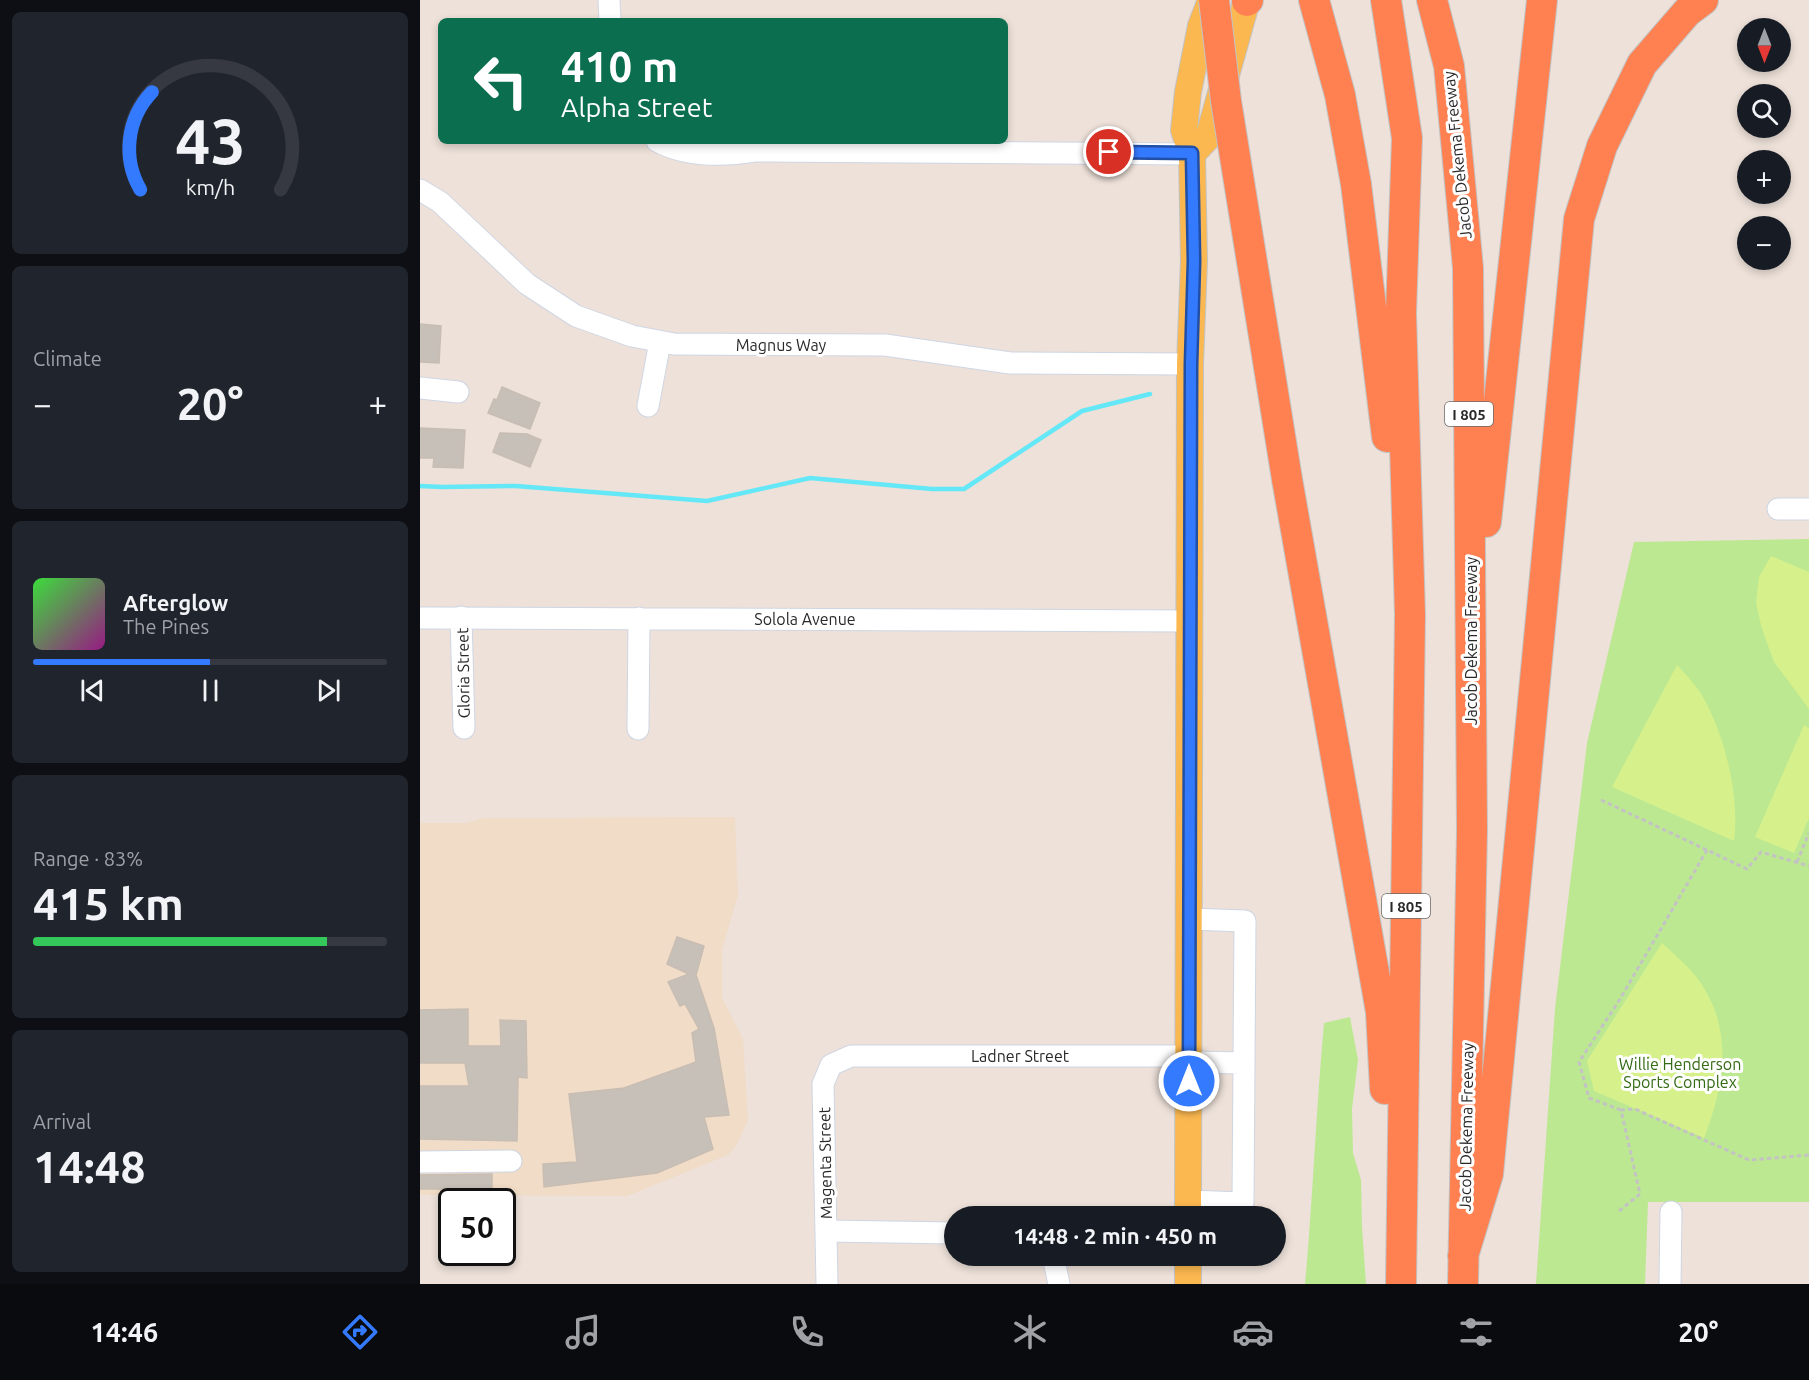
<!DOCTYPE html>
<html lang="en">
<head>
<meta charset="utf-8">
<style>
	:root { --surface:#171b24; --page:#20242c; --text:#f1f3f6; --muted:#9ea1a6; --line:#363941; --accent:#347aff }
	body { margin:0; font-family:Ubuntu,sans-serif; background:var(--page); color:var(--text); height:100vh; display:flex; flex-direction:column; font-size:22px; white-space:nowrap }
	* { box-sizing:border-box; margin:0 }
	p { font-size:20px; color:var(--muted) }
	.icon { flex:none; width:33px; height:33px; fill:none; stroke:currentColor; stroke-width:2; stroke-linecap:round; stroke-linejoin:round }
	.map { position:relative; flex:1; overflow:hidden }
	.panel { display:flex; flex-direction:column; gap:12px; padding:12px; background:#0d0f14; width:420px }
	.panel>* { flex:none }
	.guide { position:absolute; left:18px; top:18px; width:570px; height:126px; border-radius:9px; box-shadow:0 3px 9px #0003; background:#0b6e4f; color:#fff; overflow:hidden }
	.needle { width:39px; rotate:180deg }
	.tools { position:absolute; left:1317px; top:18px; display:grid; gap:12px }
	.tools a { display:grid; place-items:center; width:54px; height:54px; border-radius:50%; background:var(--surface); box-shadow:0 3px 9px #0003; font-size:30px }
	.speed { position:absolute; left:18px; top:1188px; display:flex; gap:12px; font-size:30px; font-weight:700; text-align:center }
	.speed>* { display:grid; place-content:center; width:78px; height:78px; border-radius:50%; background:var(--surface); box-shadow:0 3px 9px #0003; line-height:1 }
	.speed .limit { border:3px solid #111; border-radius:9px; background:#fff; color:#111 }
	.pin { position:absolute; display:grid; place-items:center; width:51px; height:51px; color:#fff; margin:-26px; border:3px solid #fff; border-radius:50%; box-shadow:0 2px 6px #0007 }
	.me { position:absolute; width:66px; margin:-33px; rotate:0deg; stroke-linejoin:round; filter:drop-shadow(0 0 4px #0008) }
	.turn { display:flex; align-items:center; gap:21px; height:126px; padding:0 24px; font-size:27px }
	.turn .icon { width:78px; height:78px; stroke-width:2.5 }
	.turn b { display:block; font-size:42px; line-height:51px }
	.big { font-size:45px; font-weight:700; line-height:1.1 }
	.panel .tile { flex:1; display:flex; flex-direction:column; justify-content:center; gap:9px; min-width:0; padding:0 21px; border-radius:9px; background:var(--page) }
	.panel .dial { align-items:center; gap:0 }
	.dial svg { height:156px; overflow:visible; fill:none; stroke:var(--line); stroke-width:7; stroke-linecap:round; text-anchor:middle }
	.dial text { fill:var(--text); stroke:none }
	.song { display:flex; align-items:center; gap:18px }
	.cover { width:72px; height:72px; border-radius:9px; background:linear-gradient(135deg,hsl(120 70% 55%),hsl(310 70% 35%)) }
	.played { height:6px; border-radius:3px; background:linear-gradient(90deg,var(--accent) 50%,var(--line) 50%) }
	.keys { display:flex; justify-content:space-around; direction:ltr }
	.heat { display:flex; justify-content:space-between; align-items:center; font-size:33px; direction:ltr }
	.charge { height:9px; border-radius:4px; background:linear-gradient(90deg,#34c759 83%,var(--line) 0) }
	.trip { position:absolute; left:524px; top:1206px; width:342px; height:60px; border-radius:30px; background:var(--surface); box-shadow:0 3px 9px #0003; font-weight:700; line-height:60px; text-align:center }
	.tab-bar { display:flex; height:96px; justify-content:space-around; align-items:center; background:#090b0e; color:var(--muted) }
	.tab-bar .icon { width:42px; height:42px }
	.tab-bar .selected { color:var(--accent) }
	.tab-bar b { font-size:27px; color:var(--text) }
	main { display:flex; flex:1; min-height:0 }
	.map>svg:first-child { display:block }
</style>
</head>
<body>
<main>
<section class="panel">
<div class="tile dial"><svg viewBox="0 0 100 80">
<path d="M14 69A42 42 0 1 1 86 69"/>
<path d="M14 69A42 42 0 0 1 20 19" stroke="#347aff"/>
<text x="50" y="56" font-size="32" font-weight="700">43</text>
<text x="50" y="72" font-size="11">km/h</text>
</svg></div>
<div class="tile"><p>Climate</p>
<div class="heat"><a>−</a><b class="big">20°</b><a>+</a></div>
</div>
<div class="tile">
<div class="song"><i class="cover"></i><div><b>Afterglow</b><p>The Pines</p></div></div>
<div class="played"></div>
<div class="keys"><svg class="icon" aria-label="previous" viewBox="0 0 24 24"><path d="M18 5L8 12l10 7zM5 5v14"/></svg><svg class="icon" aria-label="pause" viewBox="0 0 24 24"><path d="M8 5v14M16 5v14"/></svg><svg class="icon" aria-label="next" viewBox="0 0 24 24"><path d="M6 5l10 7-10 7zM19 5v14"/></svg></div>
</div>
<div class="tile"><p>Range · 83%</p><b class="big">415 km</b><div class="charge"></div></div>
<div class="tile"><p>Arrival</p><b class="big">14:48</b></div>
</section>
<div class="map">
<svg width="1389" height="1284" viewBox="0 0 1389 1284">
	<rect width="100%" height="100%" fill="#ede1d9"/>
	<path fill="#f0dcc7" d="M315 817 318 895 302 950V998L323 1039 328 1121 316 1146 308 1155 207 1196 0 1195V823H46L64 818Z"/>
	<path fill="#bce891" d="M1389 539V1202H1228L1225 1284H1116L1135 1009 1167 743 1214 542Z
		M930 1017 938 1060 932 1109 933 1153 941 1180 942 1227 946 1284H885C893 1197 896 1110 904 1023Z"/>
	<path fill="#d6f08c" d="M1351 556 1389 572V709L1354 662 1342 629 1336 603 1339 577Z
		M1257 665C1266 675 1277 686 1283 697 1305 736 1320 797 1314 841L1192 787Z
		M1384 725 1389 728V818L1374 853 1335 837Z
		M1242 943C1255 955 1268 966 1278 979 1314 1029 1305 1084 1284 1138L1174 1091 1167 1061Z"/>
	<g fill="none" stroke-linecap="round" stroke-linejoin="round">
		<path stroke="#64e8f7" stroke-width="4.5" d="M0 486 22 487 96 486 287 501 390 478 512 489H544L662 411 730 394"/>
	</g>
	<path fill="#c7c0b8" stroke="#c8bdb3" stroke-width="1.5" d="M0 324 21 326 19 363 0 362Z
		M82 387 120 403 110 429 68 413 74 399 77 400Z
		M0 428 45 430 43 468 13 467 14 458H0Z
		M80 433 107 434 121 440 110 467 73 452Z
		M257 937 284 946 276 975 294 1028 309 1115 284 1117 293 1149 237 1173 124 1187 123 1164 157 1162 149 1094 204 1088 276 1062 272 1033 279 1029 265 1004 260 1006 248 982 269 974 247 964Z
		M48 1009V1046H81L80 1020 106 1021 107 1078 98 1077 97 1141 0 1139V1086H49L45 1063H0V1010Z
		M72 1174V1189H0V1175Z"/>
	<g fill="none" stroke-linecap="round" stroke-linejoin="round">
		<g stroke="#cfd6e3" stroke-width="23">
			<path id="minor" d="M189 0 190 21
				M237 141C266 157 305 156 336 151L772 154
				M0 190 20 202 107 284 156 316 212 336 254 344 465 345 590 363 770 364
				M0 388 38 392
				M228 406 240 342
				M1358 509H1389
				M41 617 44 728
				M0 618 770 621
				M218 729 219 618
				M769 1062 824 1063
				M0 1162 91 1161
				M768 1201 823 1203 825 921 769 919
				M407 1231 534 1233
				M633 1256 639 1284
				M407 1284 403 1084 411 1065 431 1056H769
				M1250 1284 1251 1212"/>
		</g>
		<g stroke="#c3c3c3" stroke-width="28">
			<path id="major" d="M772 154 789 136 827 0
				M768 1216 770 364 774 261 772 154 764 130 768 92 781 26 791 0
				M768 1284V1256"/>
		</g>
		<g stroke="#c3c3c3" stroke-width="32">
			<path id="highway" d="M894 0 920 95 936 184 967 437
				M966 0 987 138 981 313 990 615 981 1284
				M1012 0 1029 66 1048 268 1052 831 1043 1284
				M827 1 828 0
				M867 479 961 1012 965 1089
				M1066 522 1122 0
				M1043 1256 1068 1174 1159 219 1182 146 1222 64 1267 12 1283 0"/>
		</g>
		<path stroke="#c3c3c3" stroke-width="3" stroke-dasharray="4.5 3" stroke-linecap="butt" d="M1181 800 1327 869 1341 852 1389 866
			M1377 862 1389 833
			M1201 1110 1169 1098 1159 1062 1200 999 1287 850
			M1199 1211 1220 1194 1201 1110 1215 1109 1329 1160 1389 1155"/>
		<use href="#minor" stroke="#fff" stroke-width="21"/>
		<use href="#major" stroke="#fbb850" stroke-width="26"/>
		<use href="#highway" stroke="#ff8152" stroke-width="30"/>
		<g stroke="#c3c3c3" stroke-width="32" stroke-linecap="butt">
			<path id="highway-bridge" d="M794 0 806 101 867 479"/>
		</g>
		<use href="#highway-bridge" stroke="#ff8152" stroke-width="30"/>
	</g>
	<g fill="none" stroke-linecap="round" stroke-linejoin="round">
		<g stroke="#224fa6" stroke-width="15">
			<path id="route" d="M689 152 772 153 774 261 771 364 769 1081"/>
		</g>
		<use href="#route" stroke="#347aff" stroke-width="10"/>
	</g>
	<g text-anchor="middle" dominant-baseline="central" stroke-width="6" stroke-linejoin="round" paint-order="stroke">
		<g fill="#fff" stroke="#696969" stroke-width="1.5">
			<rect x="1025" y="402" width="48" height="24" rx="4.5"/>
			<rect x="962" y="894" width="48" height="24" rx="4.5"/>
		</g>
		<g font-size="15" font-weight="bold" fill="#292929">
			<text x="1049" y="414">I 805</text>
			<text x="986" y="906">I 805</text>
		</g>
		<g font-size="16" fill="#292929" stroke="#fff">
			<text transform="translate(1037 155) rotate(-96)">Jacob Dekema Freeway</text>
			<text x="361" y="345">Magnus Way</text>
			<text x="385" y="619">Solola Avenue</text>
			<text transform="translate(1051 641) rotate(-90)">Jacob Dekema Freeway</text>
			<text transform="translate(43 673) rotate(-91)">Gloria Street</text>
			<text x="600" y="1056">Ladner Street</text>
			<text transform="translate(1046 1127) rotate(-89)">Jacob Dekema Freeway</text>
			<text transform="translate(405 1163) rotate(-91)">Magenta Street</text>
		</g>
		<g font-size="16" fill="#346b14" stroke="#fff">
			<text x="1260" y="1064">Willie Henderson<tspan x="1260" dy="18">Sports Complex</tspan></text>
		</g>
	</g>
</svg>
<div class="tools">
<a><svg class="needle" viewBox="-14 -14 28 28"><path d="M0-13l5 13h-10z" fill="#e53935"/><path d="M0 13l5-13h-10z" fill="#9ea1a6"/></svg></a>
<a><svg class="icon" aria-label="search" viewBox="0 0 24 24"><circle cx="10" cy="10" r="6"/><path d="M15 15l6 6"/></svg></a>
<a>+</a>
<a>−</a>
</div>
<div class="speed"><div class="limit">50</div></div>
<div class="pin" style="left:689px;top:152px;background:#d93025"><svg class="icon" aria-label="arrive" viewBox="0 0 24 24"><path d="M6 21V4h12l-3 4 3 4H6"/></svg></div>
<svg class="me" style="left:769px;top:1081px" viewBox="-20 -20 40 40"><circle r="17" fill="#347aff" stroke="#fff" stroke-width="3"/><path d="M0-11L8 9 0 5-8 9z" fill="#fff"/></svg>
<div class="trip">14:48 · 2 min · 450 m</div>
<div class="guide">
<div class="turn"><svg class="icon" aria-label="left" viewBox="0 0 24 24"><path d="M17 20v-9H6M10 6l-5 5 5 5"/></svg><div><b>410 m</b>Alpha Street</div></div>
</div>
</div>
</main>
<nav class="tab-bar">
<b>14:46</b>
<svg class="icon selected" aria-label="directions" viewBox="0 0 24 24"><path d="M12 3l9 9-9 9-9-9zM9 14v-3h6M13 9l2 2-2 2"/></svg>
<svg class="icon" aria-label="music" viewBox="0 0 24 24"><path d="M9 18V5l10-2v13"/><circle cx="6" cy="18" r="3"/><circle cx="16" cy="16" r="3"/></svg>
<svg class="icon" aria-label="phone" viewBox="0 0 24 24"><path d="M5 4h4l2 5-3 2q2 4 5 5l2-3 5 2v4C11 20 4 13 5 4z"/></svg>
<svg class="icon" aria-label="climate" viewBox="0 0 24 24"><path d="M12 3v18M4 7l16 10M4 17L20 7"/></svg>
<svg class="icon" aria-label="car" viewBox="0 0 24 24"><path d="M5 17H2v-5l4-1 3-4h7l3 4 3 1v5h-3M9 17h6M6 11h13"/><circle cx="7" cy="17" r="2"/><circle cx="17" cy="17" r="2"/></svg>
<svg class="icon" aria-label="filters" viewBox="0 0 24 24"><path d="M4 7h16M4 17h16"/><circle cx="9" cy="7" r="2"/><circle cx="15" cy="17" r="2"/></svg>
<b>20°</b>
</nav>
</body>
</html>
